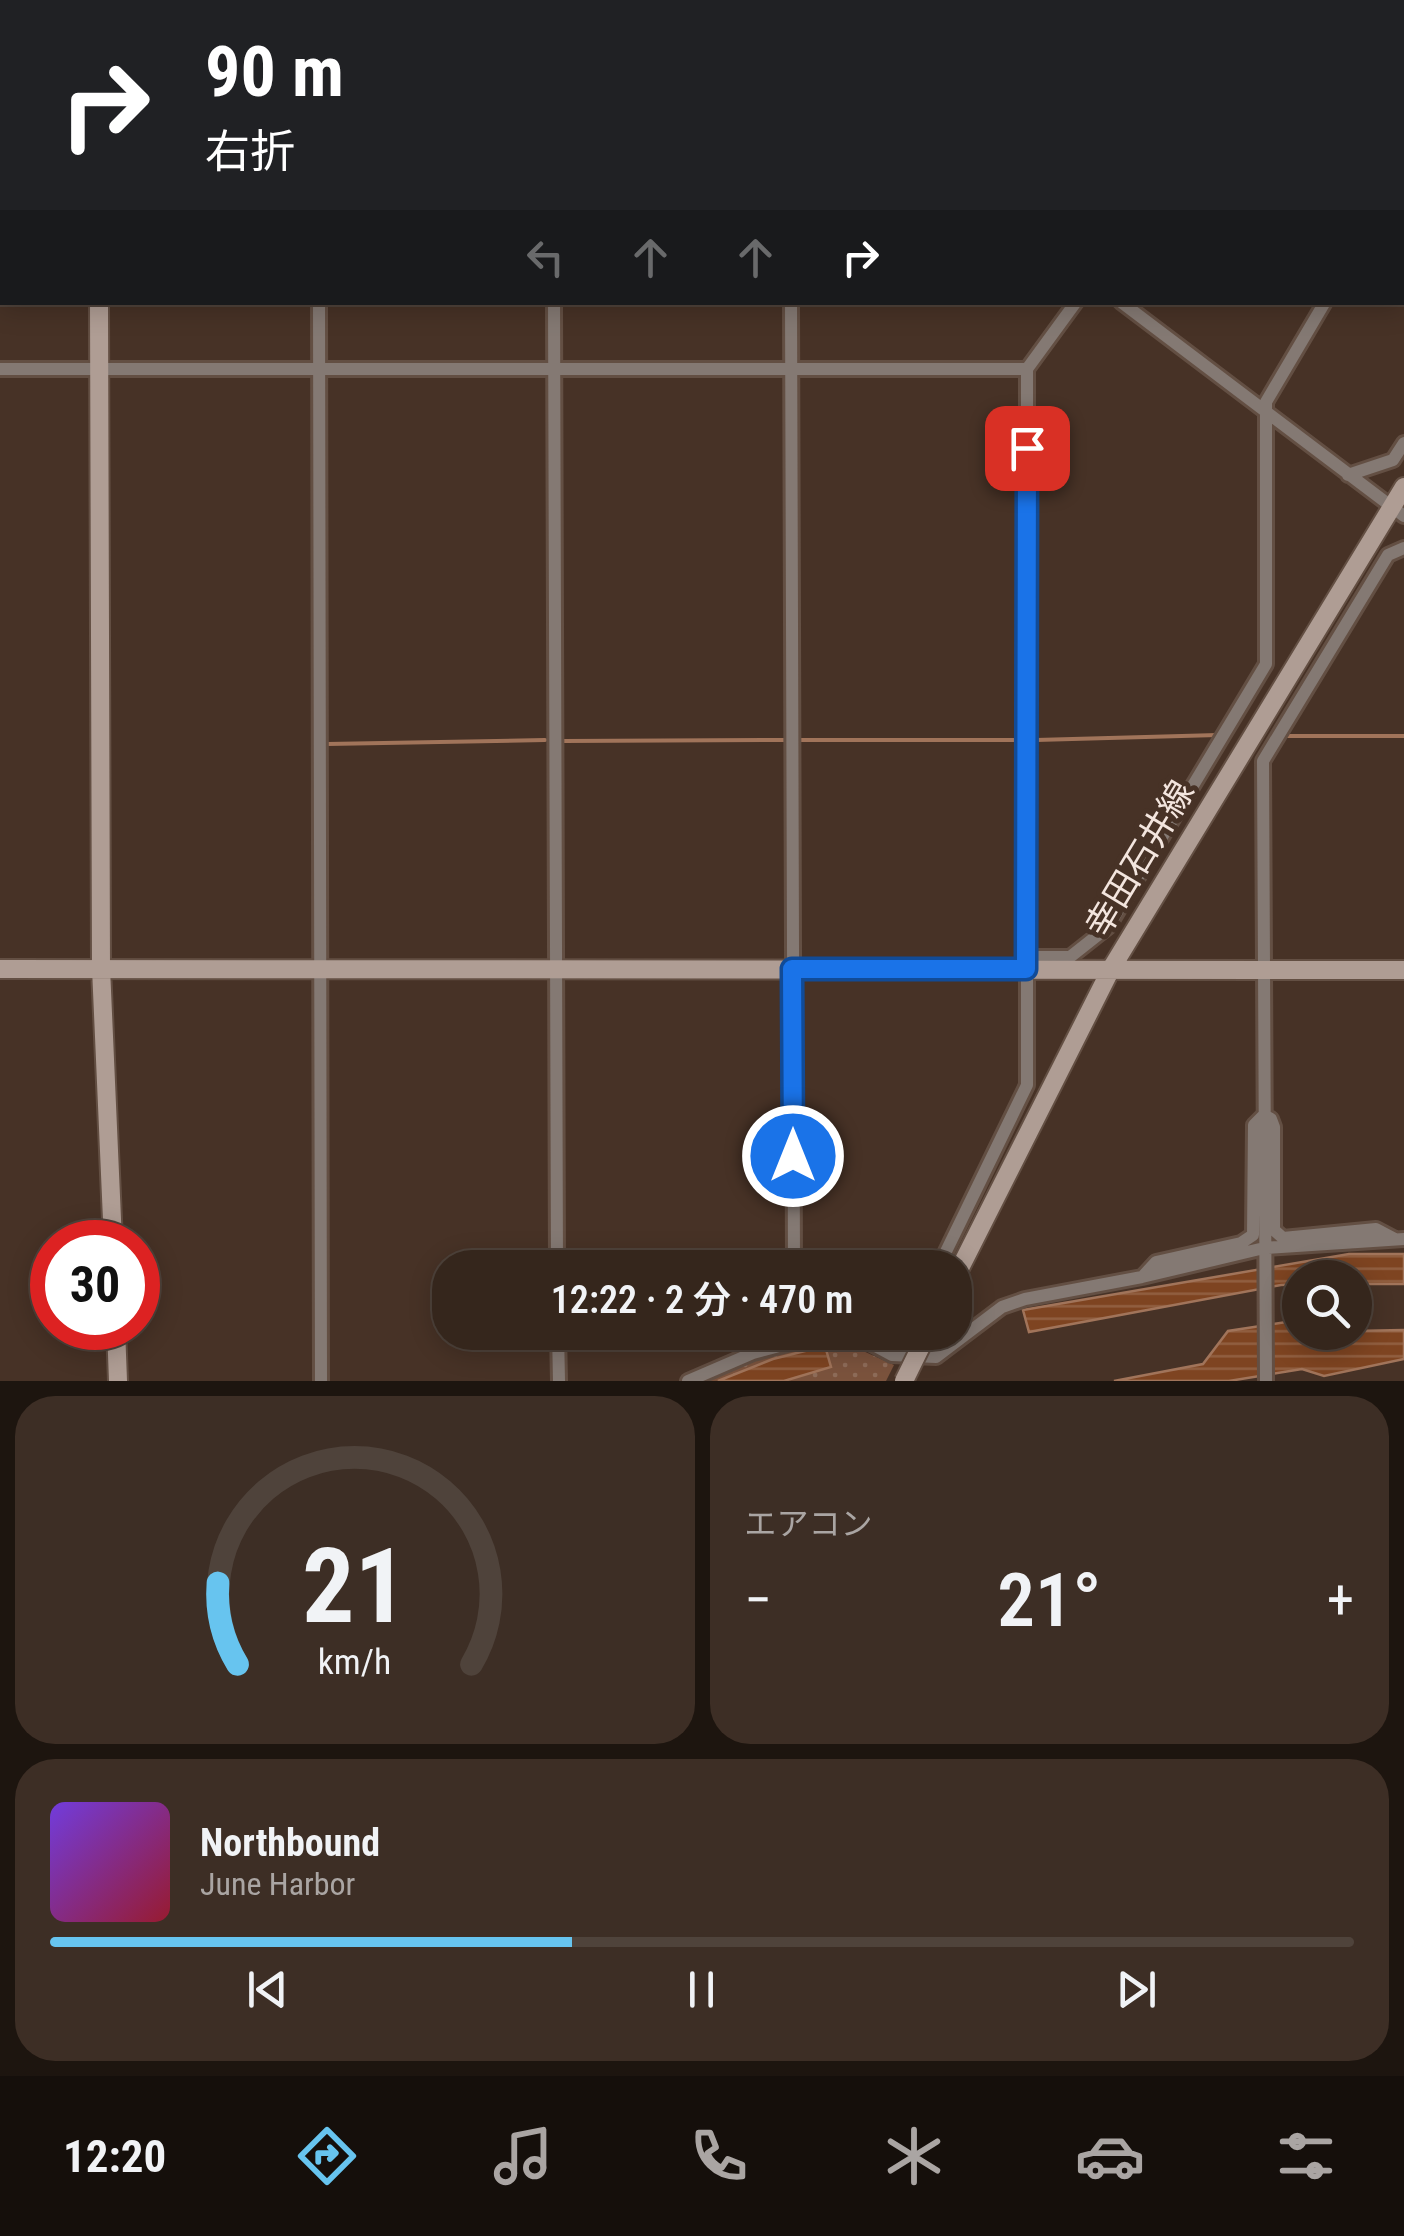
<!DOCTYPE html>
<html lang="ja">
<head>
<meta charset="utf-8">
<style>
	:root { --surface:#35261c; --page:#3d2e25; --text:#f1f3f6; --muted:#aaa5a3; --line:#4f433b; --accent:#67c4ef }
	body { margin:0; font-family:"Roboto Condensed","Noto Sans JP",sans-serif; background:var(--page); color:var(--text); height:100vh; display:flex; flex-direction:column; font-size:38px; white-space:nowrap }
	* { box-sizing:border-box; margin:0 }
	p { font-size:32px; color:var(--muted) }
	.icon { flex:none; width:55px; height:55px; fill:none; stroke:currentColor; stroke-width:2; stroke-linecap:round; stroke-linejoin:round }
	.map { position:relative; height:1381px; overflow:hidden }
	.drawer { display:flex; flex-direction:column; gap:15px; padding:15px; background:#1d150f; flex:1 }
	.drawer>* { flex:none }
	.banner { position:absolute; left:0px; top:0px; width:1405px; height:305px; box-shadow:0 5px 25px #0003,0 0 0 2px var(--line); background:#202124; color:#fff; overflow:hidden }
	.fabs { position:absolute; left:1282px; top:1260px; display:grid; gap:20px }
	.fabs a { display:grid; place-items:center; width:90px; height:90px; border-radius:50%; background:var(--surface); box-shadow:0 5px 25px #0003,0 0 0 2px var(--line); font-size:50px }
	.speed { position:absolute; left:30px; top:1220px; display:flex; gap:20px; font-size:50px; font-weight:700; text-align:center }
	.speed>* { display:grid; place-content:center; width:130px; height:130px; border-radius:50%; background:var(--surface); box-shadow:0 5px 25px #0003,0 0 0 2px var(--line); line-height:1 }
	.speed .limit { border:15px solid #d22; background:#fff; color:#111 }
	.pin { position:absolute; display:grid; place-items:center; width:85px; height:85px; color:#fff; margin:-42px; border-radius:20px; box-shadow:0 5px 15px #0006 }
	.me { position:absolute; width:110px; margin:-55px; rotate:0deg; stroke-linejoin:round; filter:drop-shadow(0 0 8px #0008) }
	.turn { display:flex; align-items:center; gap:35px; height:210px; padding:0 40px; font-size:45px }
	.turn .icon { width:130px; height:130px; stroke-width:2.5 }
	.turn b { display:block; font-size:70px; line-height:85px }
	.lanes { display:flex; align-items:center; height:95px; padding:0 40px; background:#0003; justify-content:center; gap:50px; direction:ltr }
	.lanes .off { opacity:.35 }
	.big { font-size:75px; font-weight:600; line-height:1.1 }
	.drawer .widget { flex:1; display:flex; flex-direction:column; justify-content:center; gap:15px; min-width:0; padding:0 35px; border-radius:40px; background:var(--page) }
	.drawer .dial { align-items:center; gap:0 }
	.dial svg { height:260px; overflow:visible; fill:none; stroke:var(--line); stroke-width:7; stroke-linecap:round; text-anchor:middle }
	.dial text { fill:var(--text); stroke:none }
	.song { display:flex; align-items:center; gap:30px }
	.cover { width:120px; height:120px; border-radius:15px; background:linear-gradient(135deg,hsl(260 70% 55%),hsl(350 70% 35%)) }
	.played { height:10px; border-radius:5px; background:linear-gradient(90deg,var(--accent) 40%,var(--line) 40%) }
	.keys { display:flex; justify-content:space-around; direction:ltr }
	.heat { display:flex; justify-content:space-between; align-items:center; font-size:55px; direction:ltr }
	.drawer .tiles { flex:1; display:grid; gap:15px; grid-template-columns:1fr 1fr }
	.widget:last-child { grid-column:span 2 }
	.trip { position:absolute; left:432px; top:1250px; width:540px; height:100px; border-radius:40px; background:var(--surface); box-shadow:0 5px 25px #0003,0 0 0 2px var(--line); font-weight:600; line-height:100px; text-align:center }
	.tabs { display:flex; height:160px; justify-content:space-around; align-items:center; background:#150f0b; color:var(--muted) }
	.tabs .icon { width:70px; height:70px }
	.tabs .active { color:var(--accent) }
	.tabs b { font-size:45px; color:var(--text) }
	.map>svg:first-child { display:block }
</style>
</head>
<body>
<div class="map">
<svg width="1404" height="1381" viewBox="0 0 1404 1381">
	<defs>
		<pattern id="grass-dots" width="8" height="8" patternUnits="userSpaceOnUse" patternTransform="scale(2.5)"><rect width="8" height="8" fill="#7b533d"/><path d="M2 2h.1M6 6h.1" fill="none" stroke="#8e6c59" stroke-width="1.8" stroke-linecap="round"/></pattern>
		<pattern id="water-rules" width="6" height="5" patternUnits="userSpaceOnUse" patternTransform="scale(2.5)"><rect width="6" height="5" fill="#7e4421"/><path d="M0 2.5h6" fill="none" stroke="#915f41"/></pattern>
	</defs>
	<rect width="100%" height="100%" fill="#473226"/>
	<path fill="url(#grass-dots)" d="M841 1341 894 1365 886 1381H706L753 1360Z"/>
	<path fill="url(#water-rules)" stroke="#a1745a" stroke-width="2.5" d="M1349 1254H1404V1284H1355V1278H1300V1284L1281 1285 1029 1332 1023 1310Z
		M1300 1320V1332L1404 1330V1359L1324 1376 1302 1369 1229 1381H1114L1203 1364 1228 1331Z
		M825 1346 831 1367 784 1381H718L773 1359Z"/>
	<g fill="none" stroke-linecap="round" stroke-linejoin="round">
		<path stroke="#a1745a" stroke-width="4" d="M1285 736H1404
			M797 740H1019
			M1036 740 1218 735
			M564 741 784 740
			M327 744 545 740"/>
		<g stroke="#634f43" stroke-width="18">
			<path id="street" d="M318 0V2
				M726 0 729 2
				M996 0 997 2
				M1155 0V2
				M1303 0V2
				M0 2 5 0
				M554 2V0
				M886 2 888 0
				M1402 35H1404
				M1402 115H1404
				M1402 173 1404 170
				M319 302 321 1381
				M554 302 557 1268
				M791 302 794 1268
				M1121 302 1404 516
				M0 369H1027
				M1348 475 1393 460 1404 443
				M1026 957H1070L1108 927 1266 664V402L1325 302
				M938 1268 1027 1085V369L1076 302
				M1144 1275 1156 1262 1241 1243 1253 1235 1254 1125 1264 1115 1271 1119 1274 1127V1230L1283 1238 1376 1229 1395 1239
				M558 1332 559 1381
				M844 1332 855 1335 892 1355 936 1357 1002 1307 1025 1299 1142 1277 1264 1248 1404 1239
				M892 1355 904 1332
				M688 1381 753 1353 832 1332
				M1266 1381 1263 761 1388 555 1404 548"/>
		</g>
		<g stroke="#634f43" stroke-width="22">
			<path id="secondary" d="M99 2V0
				M99 302 101 968 113 1242
				M0 969 1404 970
				M955 1278 1111 969 1404 487
				M116 1328 118 1381"/>
		</g>
		<use href="#street" stroke="#847973" stroke-width="12"/>
		<use href="#secondary" stroke="#af9d94" stroke-width="18"/>
		<g stroke="#634f43" stroke-width="22" stroke-linecap="butt">
			<path id="secondary-bridge" d="M904 1381 928 1332"/>
		</g>
		<use href="#secondary-bridge" stroke="#af9d94" stroke-width="18"/>
	</g>
	<g fill="none" stroke-linecap="round" stroke-linejoin="round">
		<g stroke="#114b97" stroke-width="25">
			<path id="route" d="M793 1156 792 969H1026L1027 448"/>
		</g>
		<use href="#route" stroke="#1a73e8" stroke-width="18"/>
	</g>
	<g text-anchor="middle" dominant-baseline="central" stroke-width="10" stroke-linejoin="round" paint-order="stroke">
		<g font-size="35" fill="#f3e5de" stroke="#473226">
			<text transform="translate(1140 859) rotate(-59)">幸田石井線</text>
		</g>
	</g>
</svg>
<div class="fabs">
<a><svg class="icon" aria-label="search" viewBox="0 0 24 24"><circle cx="10" cy="10" r="6"/><path d="M15 15l6 6"/></svg></a>
</div>
<div class="speed"><div class="limit">30</div></div>
<div class="pin" style="left:1027px;top:448px;background:#d93025"><svg class="icon" aria-label="arrive" viewBox="0 0 24 24"><path d="M6 21V4h12l-3 4 3 4H6"/></svg></div>
<svg class="me" style="left:793px;top:1156px" viewBox="-20 -20 40 40"><circle r="17" fill="#1a73e8" stroke="#fff" stroke-width="3"/><path d="M0-11L8 9 0 5-8 9z" fill="#fff"/></svg>
<div class="trip">12:22 · 2 分 · 470 m</div>
<div class="banner">
<div class="turn"><svg class="icon" aria-label="right" viewBox="0 0 24 24"><path d="M7 20v-9h11M14 6l5 5-5 5"/></svg><div><b>90 m</b>右折</div></div>
<div class="lanes"><svg class="icon off" aria-label="left" viewBox="0 0 24 24"><path d="M17 20v-9H6M10 6l-5 5 5 5"/></svg><svg class="icon off" aria-label="ahead" viewBox="0 0 24 24"><path d="M12 20V5M6 11l6-6 6 6"/></svg><svg class="icon off" aria-label="ahead" viewBox="0 0 24 24"><path d="M12 20V5M6 11l6-6 6 6"/></svg><svg class="icon" aria-label="right" viewBox="0 0 24 24"><path d="M7 20v-9h11M14 6l5 5-5 5"/></svg></div>
</div>
</div>
<section class="drawer">
<div class="tiles">
<div class="widget dial"><svg viewBox="0 0 100 80">
<path d="M14 69A42 42 0 1 1 86 69"/>
<path d="M14 69A42 42 0 0 1 8 44" stroke="#67c4ef"/>
<text x="50" y="56" font-size="32" font-weight="700">21</text>
<text x="50" y="72" font-size="11">km/h</text>
</svg></div>
<div class="widget"><p>エアコン</p>
<div class="heat"><a>−</a><b class="big">21°</b><a>+</a></div>
</div>
<div class="widget">
<div class="song"><i class="cover"></i><div><b>Northbound</b><p>June Harbor</p></div></div>
<div class="played"></div>
<div class="keys"><svg class="icon" aria-label="previous" viewBox="0 0 24 24"><path d="M18 5L8 12l10 7zM5 5v14"/></svg><svg class="icon" aria-label="pause" viewBox="0 0 24 24"><path d="M8 5v14M16 5v14"/></svg><svg class="icon" aria-label="next" viewBox="0 0 24 24"><path d="M6 5l10 7-10 7zM19 5v14"/></svg></div>
</div>
</div>
</section>
<nav class="tabs">
<b>12:20</b>
<svg class="icon active" aria-label="directions" viewBox="0 0 24 24"><path d="M12 3l9 9-9 9-9-9zM9 14v-3h6M13 9l2 2-2 2"/></svg>
<svg class="icon" aria-label="music" viewBox="0 0 24 24"><path d="M9 18V5l10-2v13"/><circle cx="6" cy="18" r="3"/><circle cx="16" cy="16" r="3"/></svg>
<svg class="icon" aria-label="phone" viewBox="0 0 24 24"><path d="M5 4h4l2 5-3 2q2 4 5 5l2-3 5 2v4C11 20 4 13 5 4z"/></svg>
<svg class="icon" aria-label="climate" viewBox="0 0 24 24"><path d="M12 3v18M4 7l16 10M4 17L20 7"/></svg>
<svg class="icon" aria-label="car" viewBox="0 0 24 24"><path d="M5 17H2v-5l4-1 3-4h7l3 4 3 1v5h-3M9 17h6M6 11h13"/><circle cx="7" cy="17" r="2"/><circle cx="17" cy="17" r="2"/></svg>
<svg class="icon" aria-label="filters" viewBox="0 0 24 24"><path d="M4 7h16M4 17h16"/><circle cx="9" cy="7" r="2"/><circle cx="15" cy="17" r="2"/></svg>
</nav>
</body>
</html>
